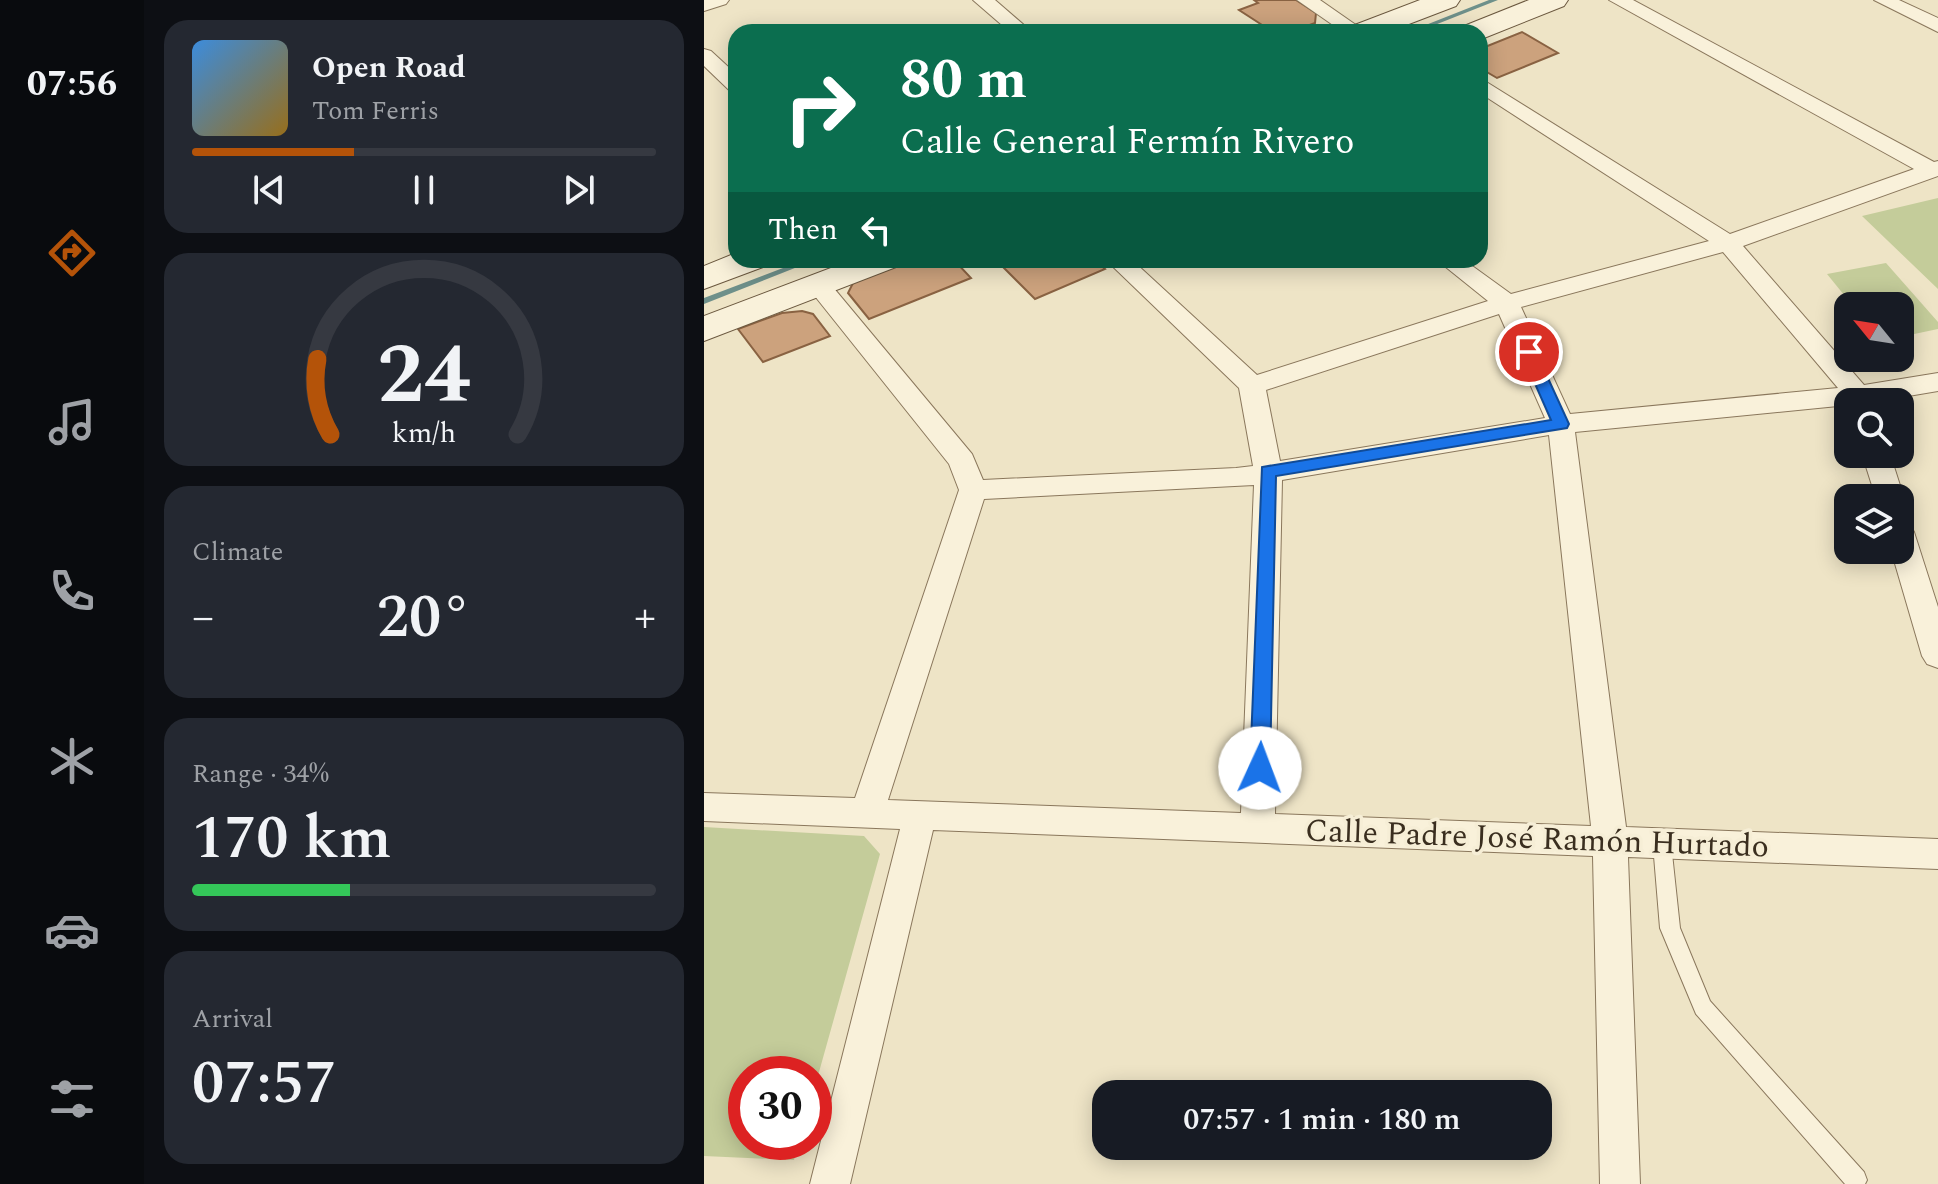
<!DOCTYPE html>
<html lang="en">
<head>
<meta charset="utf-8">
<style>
	:root { --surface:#171b24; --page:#242831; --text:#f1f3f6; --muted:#9ea1a6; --line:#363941; --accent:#b45309 }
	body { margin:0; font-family:Spectral,serif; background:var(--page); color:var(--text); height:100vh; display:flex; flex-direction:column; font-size:30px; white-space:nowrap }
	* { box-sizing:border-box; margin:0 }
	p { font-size:26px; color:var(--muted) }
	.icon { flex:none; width:44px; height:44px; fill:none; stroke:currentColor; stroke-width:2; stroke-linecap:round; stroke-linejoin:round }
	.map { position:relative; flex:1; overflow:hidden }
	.drawer { display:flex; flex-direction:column; gap:20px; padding:20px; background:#0d0f14; width:560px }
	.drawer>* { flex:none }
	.banner { position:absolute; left:24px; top:24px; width:760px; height:244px; border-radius:24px; box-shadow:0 4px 20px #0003; background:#0b6e4f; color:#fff; overflow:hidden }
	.needle { width:52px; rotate:300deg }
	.fabs { position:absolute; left:1130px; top:292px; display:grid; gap:16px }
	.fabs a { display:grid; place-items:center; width:80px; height:80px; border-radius:16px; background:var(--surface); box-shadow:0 4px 20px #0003; font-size:40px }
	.speed { position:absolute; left:24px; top:1056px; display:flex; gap:16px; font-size:40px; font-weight:700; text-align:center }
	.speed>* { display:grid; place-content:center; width:104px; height:104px; border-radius:50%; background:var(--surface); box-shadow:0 4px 20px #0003; line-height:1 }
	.speed .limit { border:12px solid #d22; background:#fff; color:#111 }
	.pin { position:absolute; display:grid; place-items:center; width:68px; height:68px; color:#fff; margin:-34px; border:4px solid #fff; border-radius:50%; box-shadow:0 2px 8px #0007 }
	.me { position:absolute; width:88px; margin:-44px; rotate:2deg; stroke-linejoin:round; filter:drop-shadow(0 0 6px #0008) }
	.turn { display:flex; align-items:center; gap:28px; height:168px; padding:0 40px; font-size:36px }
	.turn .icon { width:104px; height:104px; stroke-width:2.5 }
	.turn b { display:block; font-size:56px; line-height:68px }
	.then { display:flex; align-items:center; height:76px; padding:0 40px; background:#0003; gap:16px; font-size:30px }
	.big { font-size:60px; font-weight:600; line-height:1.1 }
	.drawer .tile { flex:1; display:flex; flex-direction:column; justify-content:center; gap:12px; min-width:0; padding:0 28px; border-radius:24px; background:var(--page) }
	.drawer .dial { align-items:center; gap:0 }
	.dial svg { height:208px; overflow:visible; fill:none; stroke:var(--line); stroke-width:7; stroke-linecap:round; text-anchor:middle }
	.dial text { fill:var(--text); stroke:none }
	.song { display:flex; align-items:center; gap:24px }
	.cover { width:96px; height:96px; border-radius:12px; background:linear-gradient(135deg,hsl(210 70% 55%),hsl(40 70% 35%)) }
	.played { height:8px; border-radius:4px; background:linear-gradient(90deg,var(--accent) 35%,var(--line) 35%) }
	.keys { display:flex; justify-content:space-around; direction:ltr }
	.heat { display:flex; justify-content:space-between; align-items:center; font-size:44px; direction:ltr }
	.charge { height:12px; border-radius:6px; background:linear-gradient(90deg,#34c759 34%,var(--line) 0) }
	.trip { position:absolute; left:388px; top:1080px; width:460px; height:80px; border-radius:24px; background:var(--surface); box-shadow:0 4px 20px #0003; font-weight:600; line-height:80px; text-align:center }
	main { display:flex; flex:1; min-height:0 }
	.menu { display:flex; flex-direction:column; width:144px; justify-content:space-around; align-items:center; background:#090b0e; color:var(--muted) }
	.menu .icon { width:56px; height:56px }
	.menu .active { color:var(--accent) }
	.menu b { font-size:36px; color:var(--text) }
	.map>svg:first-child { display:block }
</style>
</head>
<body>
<main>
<nav class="menu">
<b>07:56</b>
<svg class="icon active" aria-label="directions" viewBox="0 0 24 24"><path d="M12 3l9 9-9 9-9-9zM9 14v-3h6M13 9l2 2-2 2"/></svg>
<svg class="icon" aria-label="music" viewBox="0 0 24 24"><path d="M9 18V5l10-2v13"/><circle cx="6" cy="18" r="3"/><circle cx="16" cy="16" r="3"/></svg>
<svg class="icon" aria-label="phone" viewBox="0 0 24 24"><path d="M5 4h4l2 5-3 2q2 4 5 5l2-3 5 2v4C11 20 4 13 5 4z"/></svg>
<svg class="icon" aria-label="climate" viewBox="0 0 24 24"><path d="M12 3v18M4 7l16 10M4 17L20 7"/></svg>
<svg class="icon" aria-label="car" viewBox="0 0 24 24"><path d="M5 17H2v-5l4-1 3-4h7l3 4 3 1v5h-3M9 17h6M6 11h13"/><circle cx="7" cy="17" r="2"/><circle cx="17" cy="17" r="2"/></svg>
<svg class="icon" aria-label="filters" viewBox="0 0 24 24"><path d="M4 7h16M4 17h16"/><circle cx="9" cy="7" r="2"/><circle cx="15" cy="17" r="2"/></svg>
</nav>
<section class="drawer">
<div class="tile">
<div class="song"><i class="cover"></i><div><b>Open Road</b><p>Tom Ferris</p></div></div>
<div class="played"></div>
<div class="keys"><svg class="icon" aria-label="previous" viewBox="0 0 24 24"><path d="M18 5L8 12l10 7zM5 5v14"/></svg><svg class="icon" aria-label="pause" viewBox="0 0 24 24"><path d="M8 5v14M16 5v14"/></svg><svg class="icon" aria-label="next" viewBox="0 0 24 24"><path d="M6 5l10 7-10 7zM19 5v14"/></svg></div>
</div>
<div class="tile dial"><svg viewBox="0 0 100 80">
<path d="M14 69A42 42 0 1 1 86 69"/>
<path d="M14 69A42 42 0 0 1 9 40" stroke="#b45309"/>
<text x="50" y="56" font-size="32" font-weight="700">24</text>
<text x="50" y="72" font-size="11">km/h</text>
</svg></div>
<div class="tile"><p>Climate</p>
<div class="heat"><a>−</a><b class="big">20°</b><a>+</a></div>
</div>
<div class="tile"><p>Range · 34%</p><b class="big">170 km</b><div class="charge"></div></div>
<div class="tile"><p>Arrival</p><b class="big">07:57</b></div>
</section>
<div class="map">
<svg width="1234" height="1184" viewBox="0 0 1234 1184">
	<rect width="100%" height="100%" fill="#eee4c6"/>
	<path fill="#c4cc9a" d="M1234 198V289L1158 216Z
		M1182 263 1234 322V329L1196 337V306H1149L1123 274Z
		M0 827 160 836 176 854 110 1090V1074H42V1142H95L90 1160 0 1156Z"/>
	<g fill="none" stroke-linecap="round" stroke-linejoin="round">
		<path fill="#6e908a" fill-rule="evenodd" d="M785 0H794L713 32H704Z
			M100 260H111L0 304V298Z"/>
	</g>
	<path fill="#cca27d" stroke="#896242" stroke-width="2" d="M550 0H592L612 13 611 23 587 32H569L535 10 554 3Z
		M818 32 854 53 793 78 776 68V49Z
		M195 260H250L267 278 165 319 144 293 152 277Z
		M292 260H391L401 269 331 299Z
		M98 311 109 314 126 336 59 362 34 329 78 313Z"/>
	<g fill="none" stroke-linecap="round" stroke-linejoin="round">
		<g stroke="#8a775c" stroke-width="2">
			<path id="lane" d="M958 836 965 838 967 844 976 928 1006 1001 1160 1172 1163 1180 1161 1184H1141L992 1014 956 928 949 844 951 838Z"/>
		</g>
		<g stroke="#8a775c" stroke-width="2">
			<path id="street" d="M0 0H25L22 4 0 11Z
				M269 0H291L328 32H306Z
				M593 0H616L662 32H639Z
				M905 0H929L1230 162 1234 161V176L1039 246 1160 385 1234 373V391L1169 402H1144V405L871 432 922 827 1234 839V869L924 857 936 1184H896L889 856 229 830 146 1184H106L196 829 0 821V793L151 798 255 490 245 464 102 285 105 280H123L268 454 279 480 532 468 549 466 535 388 402 260H428L553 375 784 301 733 260H760L807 294 1005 241 776 93V78L1026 234 1210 169ZM1019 252 1134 388 866 414 817 307ZM795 314 841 418 576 461 562 390ZM845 435 887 826 571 814 578 480ZM550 485 537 813 184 800 280 499Z
				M1170 0H1195L1234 18V32Z
				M0 49 7 51 32 74V92L25 90 0 66Z
				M1158 454H1186L1200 498 1196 505V498H1172Z
				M1196 522 1206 525 1210 532 1234 607V668L1223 664 1218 656 1187 550H1196Z"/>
		</g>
		<g stroke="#6b583f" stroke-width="2">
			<path id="secondary" d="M716 0H756L752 6 684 32H643L648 26Z
				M825 0H864L860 6 780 38 776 39V32H755L760 26Z
				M32 253V260H65L59 267 0 289V266Z
				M148 260H198L192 267 0 341V316Z"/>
		</g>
		<use href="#lane" fill="#f9f1da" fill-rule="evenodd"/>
		<use href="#street" fill="#f9f1da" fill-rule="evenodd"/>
		<use href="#secondary" fill="#f9f1da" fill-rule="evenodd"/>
	</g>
	<path fill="#1a73e8" stroke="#114b97" stroke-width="2" d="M825 347 832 352 865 424 863 428 572 476 566 768 563 774 556 777 548 774 546 768 558 467 847 420 817 352Z"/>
	<g text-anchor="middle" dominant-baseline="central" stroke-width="7" stroke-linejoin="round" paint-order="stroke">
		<g font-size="32" fill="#3a2e1f" stroke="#f6eed6">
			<text transform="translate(833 839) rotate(2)">Calle Padre José Ramón Hurtado</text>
		</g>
	</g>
</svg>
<div class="fabs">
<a><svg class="needle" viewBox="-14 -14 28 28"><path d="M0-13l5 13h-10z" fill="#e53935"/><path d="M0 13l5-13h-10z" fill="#9ea1a6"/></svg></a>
<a><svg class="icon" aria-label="search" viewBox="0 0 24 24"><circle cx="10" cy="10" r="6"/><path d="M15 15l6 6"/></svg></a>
<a><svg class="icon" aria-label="layers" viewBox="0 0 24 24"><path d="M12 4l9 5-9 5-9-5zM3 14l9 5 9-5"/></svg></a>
</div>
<div class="speed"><div class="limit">30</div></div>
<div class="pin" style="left:825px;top:352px;background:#d93025"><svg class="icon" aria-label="arrive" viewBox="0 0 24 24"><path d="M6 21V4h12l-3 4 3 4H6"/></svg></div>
<svg class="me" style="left:556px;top:768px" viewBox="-20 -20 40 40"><circle r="19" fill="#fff"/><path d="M0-13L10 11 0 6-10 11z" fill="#1a73e8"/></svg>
<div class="trip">07:57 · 1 min · 180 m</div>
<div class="banner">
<div class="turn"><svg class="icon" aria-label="right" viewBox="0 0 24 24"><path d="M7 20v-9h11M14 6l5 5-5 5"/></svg><div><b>80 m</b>Calle General Fermín Rivero</div></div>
<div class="then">Then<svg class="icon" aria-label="left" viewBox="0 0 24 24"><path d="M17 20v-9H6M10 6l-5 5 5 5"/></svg></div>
</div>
</div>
</main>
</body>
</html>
